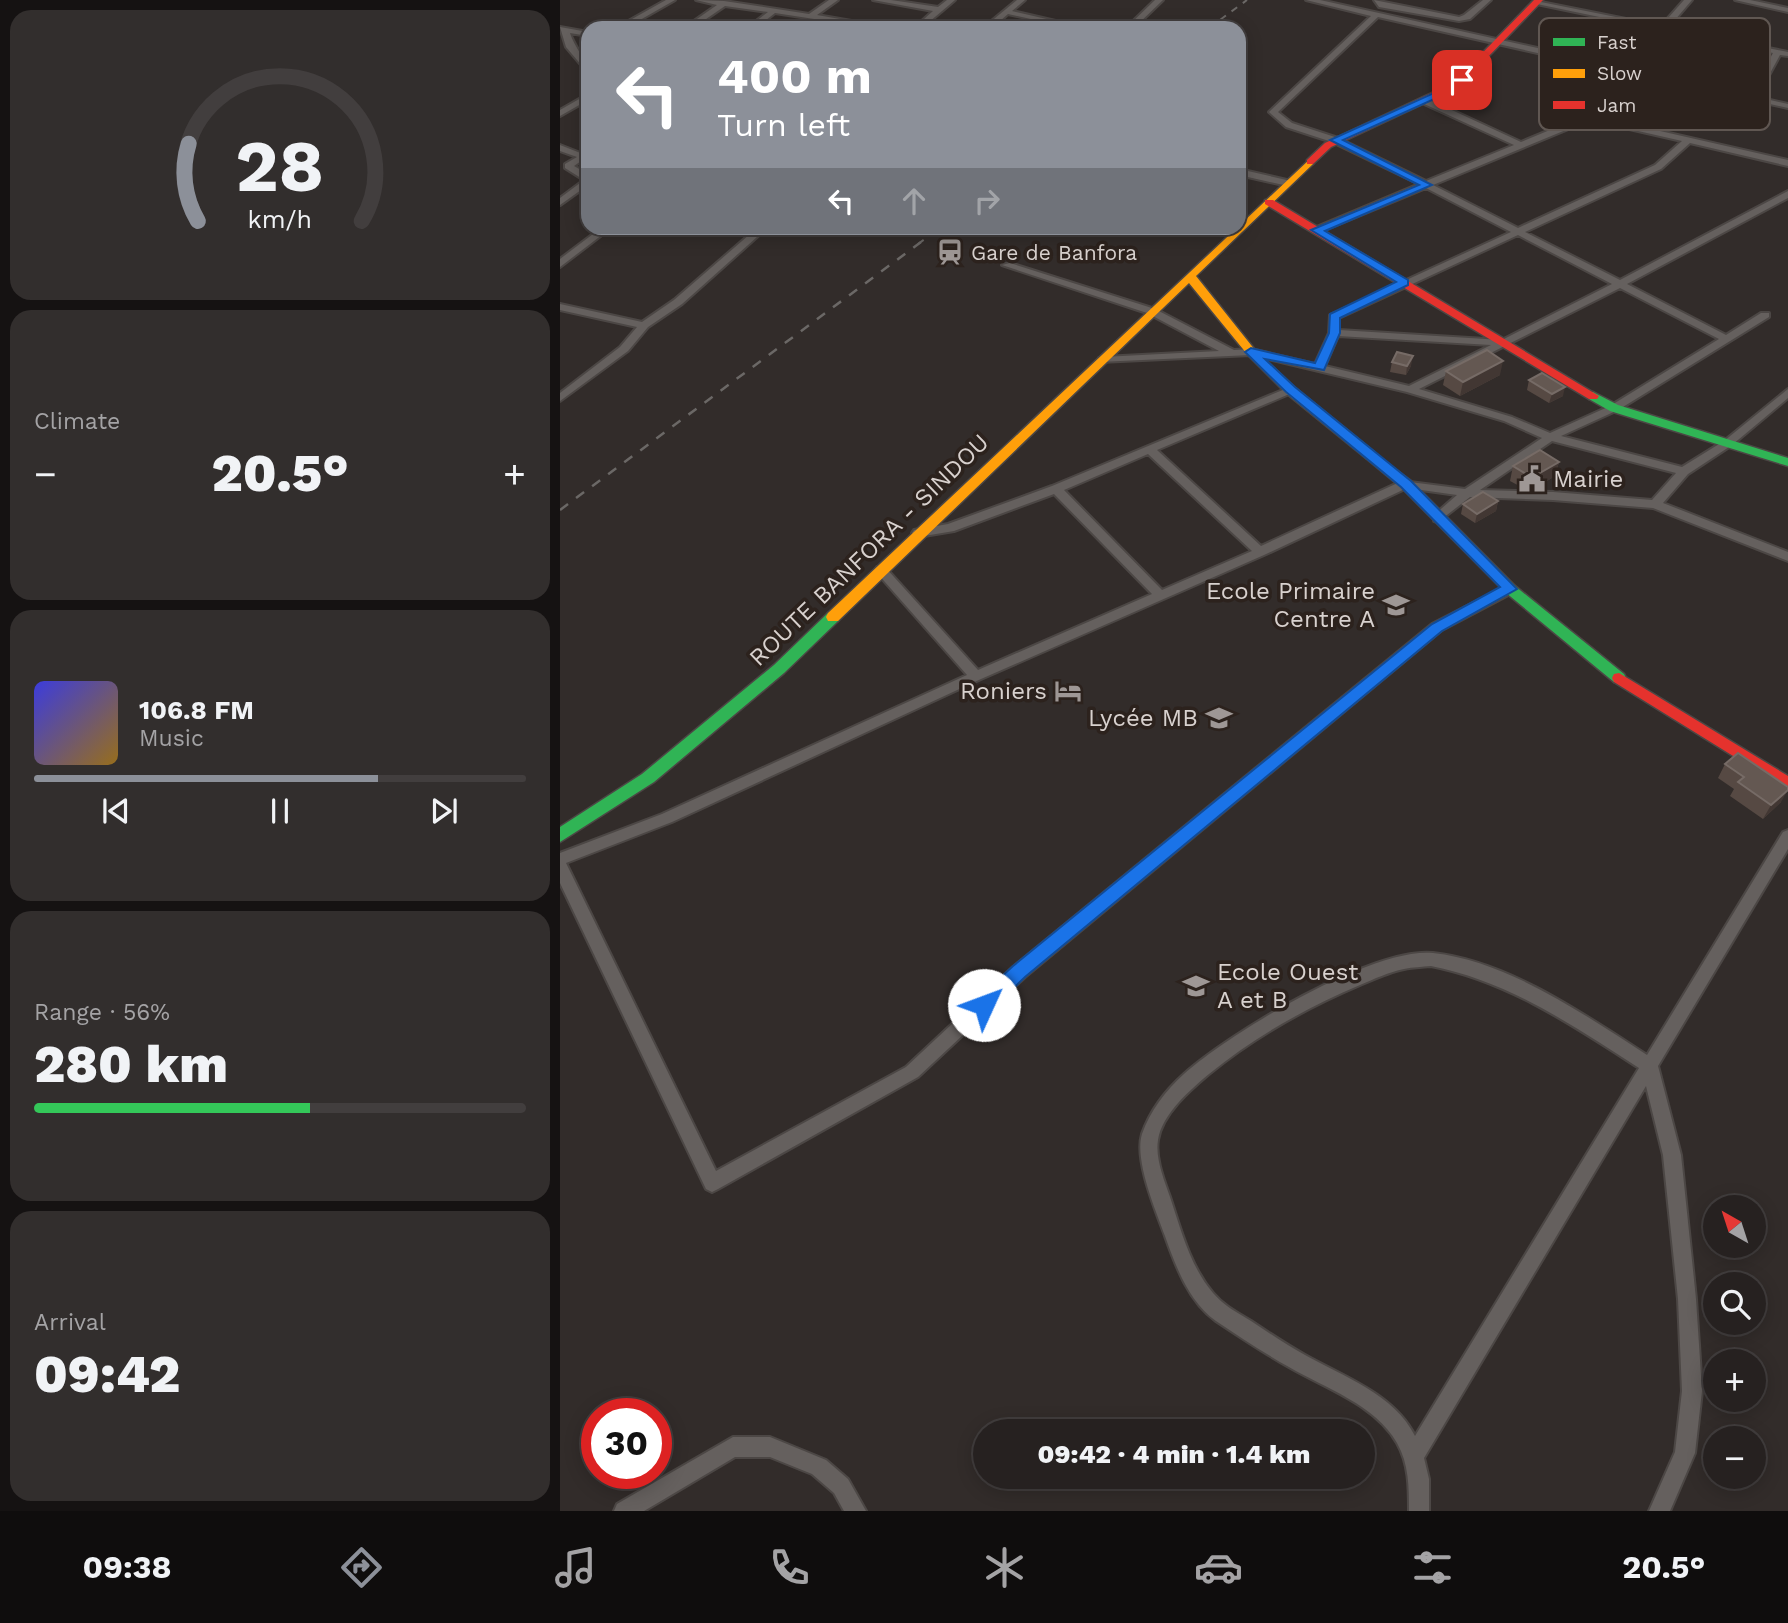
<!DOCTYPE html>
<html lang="en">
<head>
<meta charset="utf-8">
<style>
	:root { --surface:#262120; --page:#322e2d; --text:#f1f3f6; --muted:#a4a3a5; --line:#423e3e; --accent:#8c9099 }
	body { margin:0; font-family:"Work Sans",sans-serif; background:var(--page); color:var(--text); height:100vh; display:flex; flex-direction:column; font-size:26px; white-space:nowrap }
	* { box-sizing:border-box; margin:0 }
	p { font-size:23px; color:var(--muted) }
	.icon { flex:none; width:38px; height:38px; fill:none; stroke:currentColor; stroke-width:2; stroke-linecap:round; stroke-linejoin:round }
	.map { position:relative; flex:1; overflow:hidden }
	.drawer { display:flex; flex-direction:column; gap:10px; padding:10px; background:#151212; width:560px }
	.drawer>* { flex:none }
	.hud { position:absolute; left:21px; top:21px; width:665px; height:214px; border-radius:21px; box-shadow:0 4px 18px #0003,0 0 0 2px var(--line); background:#8c9099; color:#fff; overflow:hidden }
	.needle { width:46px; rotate:321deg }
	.controls { position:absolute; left:1143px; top:1195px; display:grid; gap:14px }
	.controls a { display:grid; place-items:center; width:63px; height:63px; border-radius:50%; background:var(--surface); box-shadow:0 4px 18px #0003,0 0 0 2px var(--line); font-size:35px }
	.speed { position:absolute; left:21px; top:1398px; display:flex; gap:14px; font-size:35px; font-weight:700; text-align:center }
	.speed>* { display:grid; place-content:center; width:91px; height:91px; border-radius:50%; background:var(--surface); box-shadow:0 4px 18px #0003,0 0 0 2px var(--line); line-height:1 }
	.speed .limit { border:10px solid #d22; background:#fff; color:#111 }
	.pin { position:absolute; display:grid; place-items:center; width:60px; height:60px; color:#fff; margin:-30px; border-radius:14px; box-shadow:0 4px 10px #0006 }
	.me { position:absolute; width:77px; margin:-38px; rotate:47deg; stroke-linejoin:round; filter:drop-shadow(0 0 5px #0008) }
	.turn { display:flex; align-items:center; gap:24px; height:147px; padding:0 21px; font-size:32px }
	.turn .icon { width:91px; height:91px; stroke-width:2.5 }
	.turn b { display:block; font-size:49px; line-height:60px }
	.lanes { display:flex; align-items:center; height:66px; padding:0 21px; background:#0003; justify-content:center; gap:35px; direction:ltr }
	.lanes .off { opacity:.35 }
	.big { font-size:52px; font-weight:800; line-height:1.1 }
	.drawer .widget { flex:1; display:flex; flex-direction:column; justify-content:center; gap:10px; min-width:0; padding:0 24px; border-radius:21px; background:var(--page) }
	.drawer .dial { align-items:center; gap:0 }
	.dial svg { height:182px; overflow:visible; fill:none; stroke:var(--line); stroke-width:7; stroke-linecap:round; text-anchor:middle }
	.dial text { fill:var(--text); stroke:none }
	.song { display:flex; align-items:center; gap:21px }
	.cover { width:84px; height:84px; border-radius:10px; background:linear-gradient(135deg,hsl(240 70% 55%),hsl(40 70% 35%)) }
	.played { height:7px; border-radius:4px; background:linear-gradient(90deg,var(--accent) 70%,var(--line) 70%) }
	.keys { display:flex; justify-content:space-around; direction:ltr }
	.heat { display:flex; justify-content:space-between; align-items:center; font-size:38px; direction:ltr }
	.charge { height:10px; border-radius:5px; background:linear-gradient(90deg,#34c759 56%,var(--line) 0) }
	.trip { position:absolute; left:413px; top:1419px; width:402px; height:70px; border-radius:35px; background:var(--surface); box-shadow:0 4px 18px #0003,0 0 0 2px var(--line); font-weight:800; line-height:70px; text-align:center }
	.tab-bar { display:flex; height:112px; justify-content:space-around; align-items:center; background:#0f0d0d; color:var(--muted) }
	.tab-bar .icon { width:49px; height:49px }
	.tab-bar .selected { color:var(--accent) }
	.tab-bar b { font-size:32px; color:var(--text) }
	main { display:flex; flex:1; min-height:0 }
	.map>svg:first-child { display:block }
</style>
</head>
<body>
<main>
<section class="drawer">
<div class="widget dial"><svg viewBox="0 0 100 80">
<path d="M14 69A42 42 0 1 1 86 69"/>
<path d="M14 69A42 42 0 0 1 10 35" stroke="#8c9099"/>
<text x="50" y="56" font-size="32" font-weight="700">28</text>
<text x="50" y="72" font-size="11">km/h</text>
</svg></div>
<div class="widget"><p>Climate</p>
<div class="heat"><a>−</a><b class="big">20.5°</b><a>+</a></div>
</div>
<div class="widget">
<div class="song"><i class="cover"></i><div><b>106.8 FM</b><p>Music</p></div></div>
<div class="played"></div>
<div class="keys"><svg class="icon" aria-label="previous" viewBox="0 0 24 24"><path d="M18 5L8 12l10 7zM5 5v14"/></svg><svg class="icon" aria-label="pause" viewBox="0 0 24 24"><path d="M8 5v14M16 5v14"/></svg><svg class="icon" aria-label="next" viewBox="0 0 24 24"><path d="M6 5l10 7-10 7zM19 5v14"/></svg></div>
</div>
<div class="widget"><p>Range · 56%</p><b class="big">280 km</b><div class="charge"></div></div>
<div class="widget"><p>Arrival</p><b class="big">09:42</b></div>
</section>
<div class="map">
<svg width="1228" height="1511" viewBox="0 0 1228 1511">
	<rect width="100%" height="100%" fill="#322c2a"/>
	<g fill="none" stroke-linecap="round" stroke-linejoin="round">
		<g stroke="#4c4745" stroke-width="4">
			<path id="street" d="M106 0H115L66 28H56Z
				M136 0 164 1 249 14 269 0H278L257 15 332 28H313L215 13 196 28H187L208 12 165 6 133 28H124L157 5Z
				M313 0H331L378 7 387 0H395L362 28H354L373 11Z
				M457 0H465L452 11 526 28H512L448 14 432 28H423Z
				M595 0H603L574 28H566Z
				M746 0H760L1190 95 1213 53 972 3 976 1 1101 26 1124 0H1132L1108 28 1228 52V56L1220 55 1197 97 1228 104V108L1069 73 1034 116 1228 160V166L1130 143 1101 169 965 232 1060 280 1228 191V198L1067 284 1166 335 1201 313H1209V317L1058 410 1001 436 1122 467 1164 441 1228 389V398L1172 445 1128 474 1103 503 1228 552V561L1093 508 993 500 910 497 878 522 874 521V515L897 495 847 488 704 555 421 679 112 822 6 863 156 1171 346 1067 453 967 872 624 946 586H954L956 589 954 592 882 630 465 977 358 1077 158 1189 152 1192 146 1189 0 883V853L102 814 407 675 317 573 315 570 317 567H325L418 670 592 594 494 494 394 531 358 537 352 533 354 530 388 524 492 486 730 387 735 390 734 392 597 450 701 546 842 481 905 489 982 438 944 421 847 392 691 355 539 362V358L543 357 659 351 587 313 442 265 450 263 595 309 674 350 691 349 755 364 769 333 770 315 951 232 866 188 760 232H754V228L859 184 772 142 726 127 709 112 811 16ZM818 17 1062 72 1026 115 961 142 868 99H862V103L954 145 866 181 778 138 732 123 718 112ZM1030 120 1122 141 1095 165 958 228 873 185ZM958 235 1052 284 942 340 779 330V318ZM1060 288 1159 339 1050 406 990 433 952 417 859 389ZM778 336 931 345 849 386 765 366ZM992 441 1116 473 1092 500 993 492 920 490ZM588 454 692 551 602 590 504 490Z
				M814 0 899 17 904 15 923 0H931L910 19 899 21 819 7Z
				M1175 0H1190L1228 8V12Z
				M0 27 28 32V36L10 33C14 47 28 61 28 73L6 47Z
				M28 94V100L0 116V110Z
				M0 145 28 156 14 166 28 174V185L0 205V198L24 180 5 168V164L17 157 0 151Z
				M679 169 731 181 732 183 728 186 679 175Z
				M41 228H51L0 267V259Z
				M197 228H207L122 304 88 327 68 351 0 401V393L60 347 77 327 0 310V304L82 322 114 300Z
				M1228 830V849L1098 1066 1121 1155 1136 1299 1142 1391 1135 1453 1110 1511H1089L1115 1452 1122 1391 1118 1299 1103 1155 1086 1086 864 1458 869 1479V1511H849C849 1487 849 1464 837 1443 816 1405 765 1388 729 1367 704 1353 680 1337 656 1321 629 1302 616 1267 605 1236 596 1211 574 1160 582 1134 590 1111 606 1090 624 1074 670 1033 812 947 873 953 948 961 1025 1015 1087 1055L1223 832ZM871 966C948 981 1014 1026 1079 1068L855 1436C834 1394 784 1377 745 1355 727 1345 709 1333 691 1321 678 1313 664 1306 653 1293 630 1266 621 1230 610 1197 604 1180 595 1158 598 1140 602 1114 630 1090 649 1074 694 1037 746 1008 800 985 814 979 829 972 844 969 853 967 862 967 871 966Z
				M173 1437H210L266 1460 288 1479 306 1511H284L274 1493 252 1474 210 1457H175L84 1511H54L57 1504Z"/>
		</g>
		<g stroke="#4c4745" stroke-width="3">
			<path id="fast" d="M1033 392 1058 405 1228 458V466L1050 411 1029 399V393Z
				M810 451 851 481 955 586 1064 674 1066 678 1064 682H1054L945 592 841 487 806 458V452Z
				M273 612 280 617 278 621 224 673 94 782 0 842V827L82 774 214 665 268 613Z"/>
		</g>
		<g stroke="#4c4745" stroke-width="3">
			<path id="slow" d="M750 159 753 160V164L636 276 695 350 734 387 814 452V458H806L726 393 687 354 629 283 278 621H268L266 617 268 613Z"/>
		</g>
		<g stroke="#4c4745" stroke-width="3">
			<path id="jam" d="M974 0H983L899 87 771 147 753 164H747V160L765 143 893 83Z
				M705 200H713L1039 396 1037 399H1029L705 204Z
				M1059 673 1228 776V790L1054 682 1052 678 1054 674Z"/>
		</g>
		<use href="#street" fill="#65605e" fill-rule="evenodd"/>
		<use href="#fast" fill="#30b455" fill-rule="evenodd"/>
		<use href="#slow" fill="#ff9f0a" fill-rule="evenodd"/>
		<use href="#jam" fill="#e5322d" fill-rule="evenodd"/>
		<path stroke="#6b6866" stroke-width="2" stroke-dasharray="7 7" stroke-linecap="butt" d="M649 28 687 0
			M358 244 380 228"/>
		<path stroke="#6b6866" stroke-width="2.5" stroke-dasharray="10 10" stroke-linecap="butt" d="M0 510 361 242"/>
	</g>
	<path fill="#564943" d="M832 362 851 366 846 375 830 372Z
		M886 371 940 375 900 396 883 385Z
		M969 380 1003 396 989 403 967 390Z
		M999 462 995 476 974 489 963 488 950 481 953 466Z
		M938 501 936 511 915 523 901 514 903 504Z
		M1165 764 1221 802 1203 819 1170 796 1174 789 1158 778Z"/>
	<path fill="#423733" d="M853 356 851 366 846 375 847 366Z
		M943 361 940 375 900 396 903 382Z
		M1005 387 1003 396 989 403 992 394Z
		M999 462 995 476 974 489 978 474Z
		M938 501 936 511 915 523 917 514Z
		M1228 790 1221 802 1203 819 1211 805Z"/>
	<path fill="#645852" stroke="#766b66" stroke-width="2" d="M927 350 943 361 903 382 886 371Z
		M837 352 853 356 847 366 832 362Z
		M982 373 1005 387 992 394 969 380Z
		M980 450 999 462 978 474H966L953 466Z
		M923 492 938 501 917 514 903 504Z
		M1178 753 1228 787V790L1211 805 1178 782 1184 777 1165 764Z"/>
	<path fill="#1a73e8" stroke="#114b97" stroke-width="2" d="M899 78 906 80 890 92 783 140 872 185 765 231 848 280V285L780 318V333L764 370 705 359 735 387 851 481 957 589 882 631 465 977 430 1011H417L414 1005 417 999 453 966 872 624 940 587 841 487 726 392 685 352 691 348 755 363 769 333 770 314 836 282 751 230 859 185 770 140 883 89Z"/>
	<defs>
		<g id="station-bare" transform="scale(2.1)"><path d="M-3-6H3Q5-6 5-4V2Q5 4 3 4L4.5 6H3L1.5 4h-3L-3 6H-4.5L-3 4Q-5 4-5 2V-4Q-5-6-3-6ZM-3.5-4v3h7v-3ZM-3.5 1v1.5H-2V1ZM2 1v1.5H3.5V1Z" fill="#9e9795" stroke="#2c221d" stroke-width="2.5" paint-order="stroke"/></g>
		<g id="civic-bare" transform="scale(2.1)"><path d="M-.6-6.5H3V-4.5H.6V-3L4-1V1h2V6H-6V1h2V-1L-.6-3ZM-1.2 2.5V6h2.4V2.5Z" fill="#9e9795" stroke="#2c221d" stroke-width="2.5" paint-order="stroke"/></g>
		<g id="school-bare" transform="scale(2.1)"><path d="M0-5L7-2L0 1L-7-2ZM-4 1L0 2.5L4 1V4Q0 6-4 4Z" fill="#9e9795" stroke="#2c221d" stroke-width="2.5" paint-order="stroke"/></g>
		<g id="hotel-bare" transform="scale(2.1)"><path d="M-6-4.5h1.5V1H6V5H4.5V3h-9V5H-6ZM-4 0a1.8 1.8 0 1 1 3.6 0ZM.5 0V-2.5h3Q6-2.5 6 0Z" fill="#9e9795" stroke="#2c221d" stroke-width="2.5" paint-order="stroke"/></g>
	</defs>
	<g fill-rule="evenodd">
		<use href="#station-bare" x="390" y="252"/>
		<use href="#civic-bare" x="972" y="479"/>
		<use href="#school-bare" x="836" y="605"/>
		<use href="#hotel-bare" x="508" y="691"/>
		<use href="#school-bare" x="659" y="718"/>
		<use href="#school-bare" x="636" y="986"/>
	</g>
	<g text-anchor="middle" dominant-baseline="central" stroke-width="7" stroke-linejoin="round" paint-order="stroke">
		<g font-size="21" fill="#d8d1ce" stroke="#2c221d" text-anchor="start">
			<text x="411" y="252">Gare de Banfora</text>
		</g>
		<g font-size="24" fill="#d8d1ce" stroke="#2c221d" text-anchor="end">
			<text x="993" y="479" text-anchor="start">Mairie</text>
			<text x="815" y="591">Ecole Primaire<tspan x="815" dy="28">Centre A</tspan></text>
			<text x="487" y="691">Roniers</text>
			<text x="638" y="718">Lycée MB</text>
			<text x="657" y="972" text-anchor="start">Ecole Ouest<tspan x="657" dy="28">A et B</tspan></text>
		</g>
		<g font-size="24" fill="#d8d1ce" stroke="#2c221d">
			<text transform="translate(309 550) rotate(-44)">ROUTE BANFORA - SINDOU</text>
		</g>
	</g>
	<rect x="979" y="18" width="231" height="112" rx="10" fill="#2c221d" stroke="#605752" stroke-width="2"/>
	<rect x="993" y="38" width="32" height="8" fill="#30b455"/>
	<rect x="993" y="69" width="32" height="9" fill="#ff9f0a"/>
	<rect x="993" y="101" width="32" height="8" fill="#e5322d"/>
	<g font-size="19" fill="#d8d1ce">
		<text x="1037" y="49">Fast</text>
		<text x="1037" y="80">Slow</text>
		<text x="1037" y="112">Jam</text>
	</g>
</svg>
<div class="controls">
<a><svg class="needle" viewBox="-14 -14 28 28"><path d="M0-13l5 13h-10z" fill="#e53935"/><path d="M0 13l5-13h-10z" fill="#a4a3a5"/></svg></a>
<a><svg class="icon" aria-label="search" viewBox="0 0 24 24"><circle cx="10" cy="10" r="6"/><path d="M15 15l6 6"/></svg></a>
<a>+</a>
<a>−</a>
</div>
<div class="speed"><div class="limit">30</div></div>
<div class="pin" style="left:902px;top:80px;background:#d93025"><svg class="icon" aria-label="arrive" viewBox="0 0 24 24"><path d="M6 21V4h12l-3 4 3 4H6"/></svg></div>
<svg class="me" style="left:424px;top:1005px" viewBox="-20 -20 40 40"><circle r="19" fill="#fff"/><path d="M0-13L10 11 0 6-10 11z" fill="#1a73e8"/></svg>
<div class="trip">09:42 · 4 min · 1.4 km</div>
<div class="hud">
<div class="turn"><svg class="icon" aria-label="left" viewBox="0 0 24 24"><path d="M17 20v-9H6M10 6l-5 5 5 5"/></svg><div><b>400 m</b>Turn left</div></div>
<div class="lanes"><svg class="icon" aria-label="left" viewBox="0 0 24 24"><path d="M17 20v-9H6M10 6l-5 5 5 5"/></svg><svg class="icon off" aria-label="ahead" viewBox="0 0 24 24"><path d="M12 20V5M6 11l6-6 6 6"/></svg><svg class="icon off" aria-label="right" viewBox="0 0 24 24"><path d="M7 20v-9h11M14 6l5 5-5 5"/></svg></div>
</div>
</div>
</main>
<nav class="tab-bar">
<b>09:38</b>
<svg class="icon selected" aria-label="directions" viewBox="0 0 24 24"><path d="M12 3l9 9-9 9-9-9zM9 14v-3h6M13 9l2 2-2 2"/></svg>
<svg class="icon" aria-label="music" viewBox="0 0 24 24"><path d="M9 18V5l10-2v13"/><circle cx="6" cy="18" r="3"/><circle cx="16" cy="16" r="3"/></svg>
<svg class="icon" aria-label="phone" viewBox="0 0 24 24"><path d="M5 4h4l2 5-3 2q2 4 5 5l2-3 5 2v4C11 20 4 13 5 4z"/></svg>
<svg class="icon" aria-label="climate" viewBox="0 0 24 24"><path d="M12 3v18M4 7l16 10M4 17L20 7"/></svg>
<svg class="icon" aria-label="car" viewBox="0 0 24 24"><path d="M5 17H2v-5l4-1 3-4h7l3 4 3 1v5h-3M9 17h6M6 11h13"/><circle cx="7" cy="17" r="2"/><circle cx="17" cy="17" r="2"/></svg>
<svg class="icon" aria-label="filters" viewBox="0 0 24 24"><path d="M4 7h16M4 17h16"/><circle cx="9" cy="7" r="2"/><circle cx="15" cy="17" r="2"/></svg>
<b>20.5°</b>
</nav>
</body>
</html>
